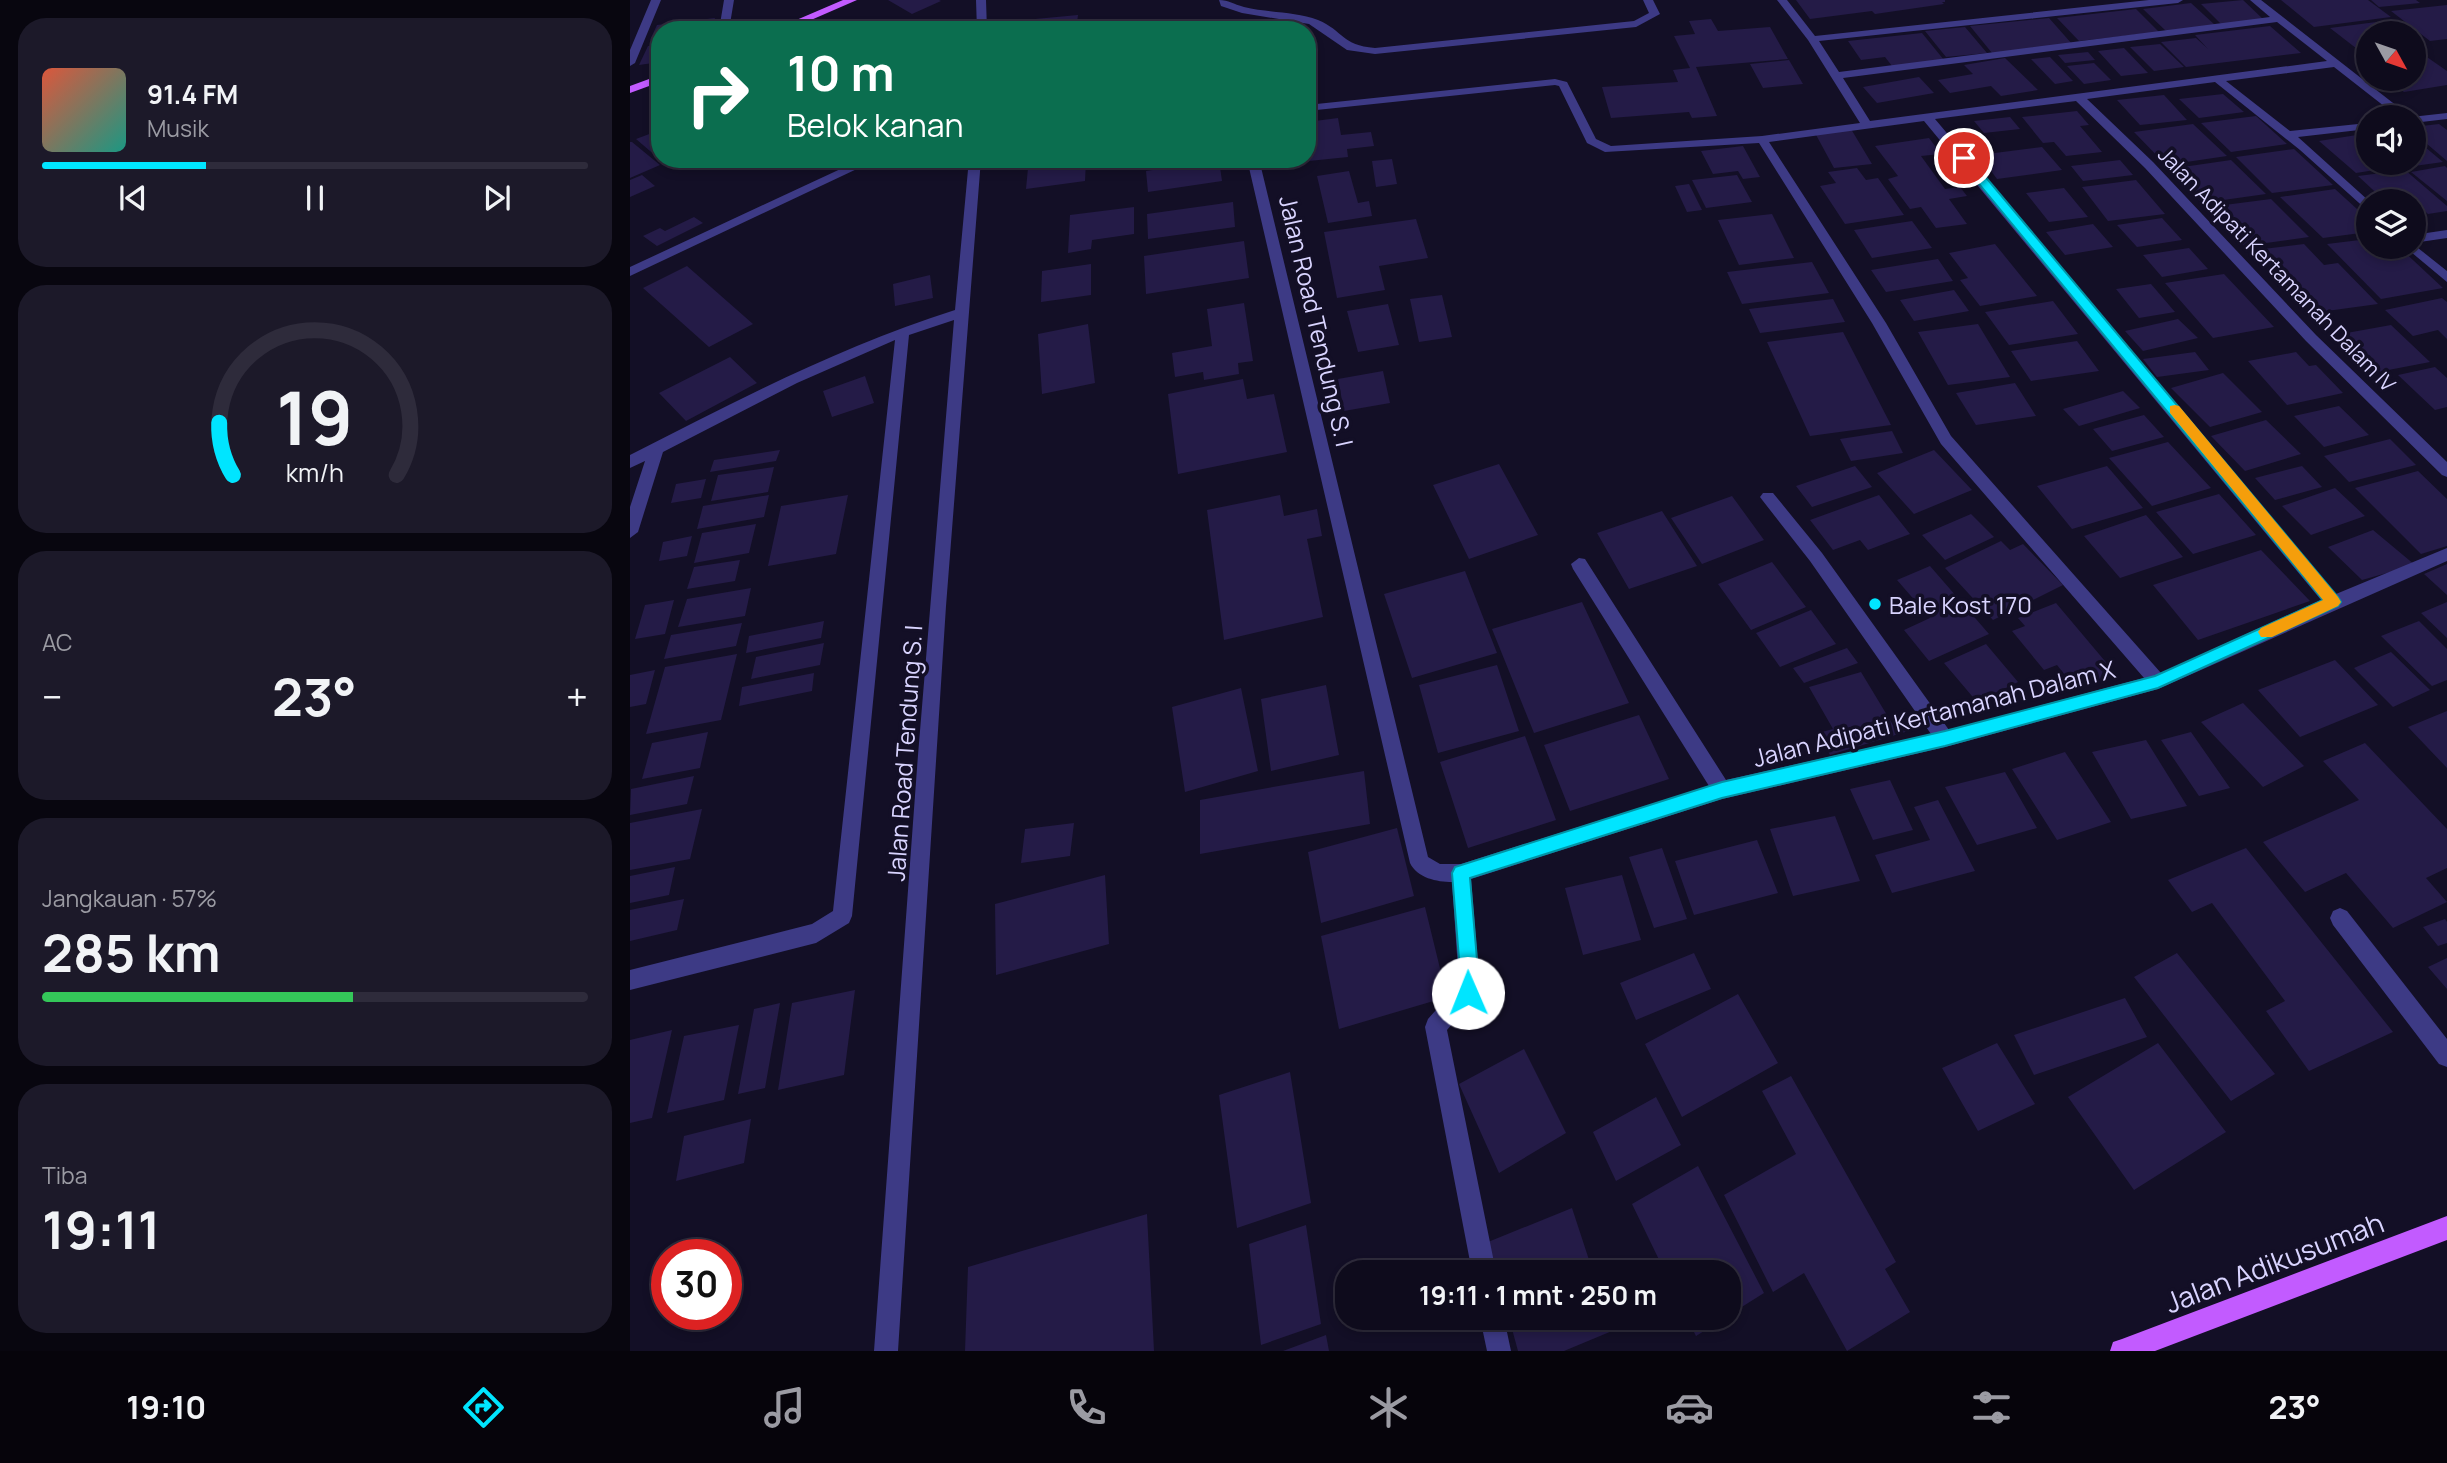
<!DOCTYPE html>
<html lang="id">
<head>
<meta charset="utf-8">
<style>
	:root { --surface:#0e0b1c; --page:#1c1929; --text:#f1f3f6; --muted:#9b9ba3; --line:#2e2b3b; --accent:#00e5ff }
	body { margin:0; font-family:Manrope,sans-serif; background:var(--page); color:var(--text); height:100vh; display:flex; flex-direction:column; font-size:26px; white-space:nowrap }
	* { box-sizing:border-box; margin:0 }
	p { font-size:23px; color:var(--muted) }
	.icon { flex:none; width:38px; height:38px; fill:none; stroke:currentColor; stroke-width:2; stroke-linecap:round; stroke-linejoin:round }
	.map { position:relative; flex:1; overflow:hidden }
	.panel { display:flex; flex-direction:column; gap:18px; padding:18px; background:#08060f; width:630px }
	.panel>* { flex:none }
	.guide { position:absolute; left:21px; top:21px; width:665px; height:147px; border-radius:28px; box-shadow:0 4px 10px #0003,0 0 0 2px var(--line); background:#0b6e4f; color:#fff; overflow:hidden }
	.needle { width:46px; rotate:130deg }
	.tools { position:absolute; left:1726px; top:21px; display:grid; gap:14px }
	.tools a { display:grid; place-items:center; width:70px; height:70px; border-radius:50%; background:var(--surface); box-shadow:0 4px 10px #0003,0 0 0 2px var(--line); font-size:35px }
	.speed { position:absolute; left:21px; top:1239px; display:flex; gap:14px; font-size:35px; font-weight:700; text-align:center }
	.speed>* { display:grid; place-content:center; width:91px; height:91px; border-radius:50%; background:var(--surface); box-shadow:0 4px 10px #0003,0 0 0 2px var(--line); line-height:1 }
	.speed .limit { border:10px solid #d22; background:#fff; color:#111 }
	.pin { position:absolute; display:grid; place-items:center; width:60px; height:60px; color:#fff; margin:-30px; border:4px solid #fff; border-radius:50%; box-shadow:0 2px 7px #0007 }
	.me { position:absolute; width:77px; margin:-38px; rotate:359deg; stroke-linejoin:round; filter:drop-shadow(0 0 5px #0008) }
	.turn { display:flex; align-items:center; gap:24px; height:147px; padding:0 21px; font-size:32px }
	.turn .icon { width:91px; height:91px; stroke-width:2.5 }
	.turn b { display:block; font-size:49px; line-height:60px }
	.big { font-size:52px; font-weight:700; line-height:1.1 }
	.panel .card { flex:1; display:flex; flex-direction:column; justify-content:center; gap:10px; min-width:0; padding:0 24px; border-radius:28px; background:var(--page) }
	.panel .dial { align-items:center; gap:0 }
	.dial svg { height:182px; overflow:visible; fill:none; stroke:var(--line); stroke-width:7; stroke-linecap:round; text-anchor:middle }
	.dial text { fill:var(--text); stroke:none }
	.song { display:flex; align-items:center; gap:21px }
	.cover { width:84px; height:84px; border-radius:10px; background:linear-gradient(135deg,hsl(10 70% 55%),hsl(170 70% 35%)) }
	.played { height:7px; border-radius:4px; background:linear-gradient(90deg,var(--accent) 30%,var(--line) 30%) }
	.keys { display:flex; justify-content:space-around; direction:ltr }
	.heat { display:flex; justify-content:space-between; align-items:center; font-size:38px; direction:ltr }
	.charge { height:10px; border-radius:5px; background:linear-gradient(90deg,#34c759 57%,var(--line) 0) }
	.trip { position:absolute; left:705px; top:1260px; width:406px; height:70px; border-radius:28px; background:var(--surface); box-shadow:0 4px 10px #0003,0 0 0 2px var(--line); font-weight:700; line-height:70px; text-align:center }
	.tabs { display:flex; height:112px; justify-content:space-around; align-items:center; background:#06040b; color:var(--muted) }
	.tabs .icon { width:49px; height:49px }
	.tabs .active { color:var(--accent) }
	.tabs b { font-size:32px; color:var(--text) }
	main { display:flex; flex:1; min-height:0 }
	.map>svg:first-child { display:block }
</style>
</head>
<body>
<main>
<section class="panel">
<div class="card">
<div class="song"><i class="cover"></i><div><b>91.4 FM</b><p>Musik</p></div></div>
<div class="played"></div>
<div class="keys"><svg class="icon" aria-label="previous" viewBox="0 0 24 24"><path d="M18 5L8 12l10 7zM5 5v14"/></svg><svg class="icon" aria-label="pause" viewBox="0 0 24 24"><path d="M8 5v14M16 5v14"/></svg><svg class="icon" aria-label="next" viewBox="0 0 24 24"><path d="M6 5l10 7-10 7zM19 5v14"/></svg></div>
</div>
<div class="card dial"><svg viewBox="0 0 100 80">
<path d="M14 69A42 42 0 1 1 86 69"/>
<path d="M14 69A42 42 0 0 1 8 46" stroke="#00e5ff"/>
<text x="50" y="56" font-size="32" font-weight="700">19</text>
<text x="50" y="72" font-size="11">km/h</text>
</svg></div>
<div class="card"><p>AC</p>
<div class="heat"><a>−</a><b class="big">23°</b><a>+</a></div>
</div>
<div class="card"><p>Jangkauan · 57%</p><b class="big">285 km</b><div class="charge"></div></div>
<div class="card"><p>Tiba</p><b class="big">19:11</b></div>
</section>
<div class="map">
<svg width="1817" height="1351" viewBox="0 0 1817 1351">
	<rect width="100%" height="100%" fill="#130f26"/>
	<path fill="#241b47" d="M258 0H309L311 1 282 14Z
		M1166 0H1315V2H1312L1314 4 1245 14 1242 11 1180 19Z
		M1613 0 1634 20 1591 24 1571 4Z
		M1651 0H1738L1761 17 1684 27Z
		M1741 0H1786L1790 3 1749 7Z
		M1561 3 1585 25 1536 31 1513 9Z
		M1817 5V39L1800 41 1761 11Z
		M1506 9 1529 32 1449 41 1427 18Z
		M448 15 446 30H404L405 19Z
		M85 18 80 30H30V38L20 40 27 25Z
		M1419 18 1442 44 1362 53 1340 26Z
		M1081 19 1088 31 1140 27 1158 59 1066 67 1087 116 1062 118 1059 112 981 118 972 87 1048 82 1043 70 1060 68 1044 36 1065 34 1059 21Z
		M1762 20 1780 33H1738V51L1731 52 1700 28Z
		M1640 26 1671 53 1556 67 1531 42 1566 38 1578 49 1565 35Z
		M1335 27 1357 53 1316 57 1295 31Z
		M1292 33 1314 60 1262 66 1255 57 1231 60 1218 41Z
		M1530 44 1554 67 1524 71 1500 47Z
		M30 45V62L9 65 18 46Z
		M1494 48 1518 73 1491 76 1468 51Z
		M1458 52 1465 60 1435 63 1428 55Z
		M1794 55 1817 71V85L1774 92 1756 79H1783V57Z
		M1420 57 1443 81 1425 84 1401 59Z
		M1375 58 1408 90 1371 96 1361 86 1320 93 1308 80 1343 74 1334 65Z
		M1159 60 1173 84 1133 88 1120 64Z
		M1464 63 1481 80 1454 84 1437 66Z
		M1289 77 1304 93 1247 103 1233 87Z
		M1593 94 1614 112 1569 118 1549 99Z
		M1534 95 1557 120 1510 125 1487 100Z
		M1447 111 1459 125 1450 126 1472 152 1436 156 1424 142 1413 143 1392 117Z
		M1626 116 1657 144 1601 152 1571 123Z
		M1380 117 1390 129 1354 133 1344 121Z
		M708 118 711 135 741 132 744 146 717 149 718 157 679 161 677 122Z
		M1563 124 1597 156 1536 165 1504 132Z
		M1809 124 1817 130V161L1783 132V127Z
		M1221 129 1242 164 1204 168 1185 133Z
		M30 130V159H43L34 163 6 139Z
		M1733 134 1738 139V163H1766L1771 166 1726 173 1689 141Z
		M1783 137 1813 162 1777 167 1772 163H1783Z
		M1299 138 1311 154 1291 156 1315 189 1330 187 1337 196 1319 199 1337 224 1306 228 1291 207 1280 209 1258 179 1268 176 1245 146Z
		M0 142H2L30 165 0 178Z
		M1113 146 1130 177 1113 179 1108 171 1083 174 1071 151Z
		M1412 147 1432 170 1367 179 1349 155Z
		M1664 149 1703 185 1642 193 1606 157Z
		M762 159 767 184 746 187 742 161Z
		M589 160 592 181 518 192 516 171Z
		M1490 160 1503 175 1453 181 1441 166Z
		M1601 160 1636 194 1572 203 1539 169Z
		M456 161 455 181 396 189 398 168Z
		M1815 166 1817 168V201L1781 172Z
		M1227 168 1236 180 1248 178 1274 215 1215 224 1190 186 1206 183 1198 172Z
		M1775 170 1817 206V211L1798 214 1789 206H1783V201H1755L1728 176Z
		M719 171 728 203 739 201 742 216 698 223 687 176Z
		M12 175 25 186 0 197V180Z
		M1107 175 1122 202 1076 208 1062 180Z
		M1506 180 1535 214 1478 221 1452 187Z
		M1059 184 1072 210 1057 212 1045 186Z
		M1434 188 1458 217 1419 222 1396 193Z
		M1705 189 1738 219V232L1693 238 1650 197Z
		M1641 199 1679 237 1614 246 1579 207Z
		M603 202 605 227 518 239 517 214Z
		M504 207V234L462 240 461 249 438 253 440 215Z
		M1142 214 1164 258 1109 265 1088 220Z
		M64 217 73 223 27 246 13 236 30 228 35 231Z
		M1532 218 1552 240 1507 247 1487 225Z
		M786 219 798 258 749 266 755 290 707 298 694 232Z
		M1282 221 1302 248 1242 258 1224 230Z
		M1463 224 1483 247 1435 255 1416 232Z
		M1738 239V247H1769L1813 288 1751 299 1697 244Z
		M614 241 619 278 516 294 514 256Z
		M1365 244 1407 296 1350 306 1330 280 1338 278 1319 253Z
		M1674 244 1694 265 1708 263 1748 304 1682 313 1625 250Z
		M1559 248 1578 269 1532 277 1513 255Z
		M1308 259 1323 281 1256 292 1241 270Z
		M1182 262 1199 293 1112 304 1097 272Z
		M461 264V295L411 302 412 271Z
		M57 266 123 324 79 347 13 288Z
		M1594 274 1644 327 1583 338 1535 283Z
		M300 275 303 298 265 306 263 284Z
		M1521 284 1545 312 1509 318 1486 289Z
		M1324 290 1339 311 1284 321 1270 300Z
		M812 295 822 337 789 342 780 299Z
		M1812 298 1817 302V339L1808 330 1783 336 1755 310Z
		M1203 299 1215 322 1130 333 1119 309Z
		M1423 301 1448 334 1379 345 1355 312Z
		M614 303 623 361 608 363 609 374 574 380 573 372 545 377 542 353 582 346 577 309Z
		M758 304 769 345 728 352 717 311Z
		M1548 319 1568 338 1513 351 1495 331Z
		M458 324 465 383 412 394 408 334Z
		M1348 324 1380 377 1318 385 1288 332Z
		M1761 325 1800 362 1748 372 1711 334Z
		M1213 332 1261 425 1180 436 1137 342Z
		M1447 341 1469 371 1401 381 1381 351Z
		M1565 352 1579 370 1527 377 1513 359Z
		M1666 352 1679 366 1686 365 1713 393 1657 405 1618 361Z
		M100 357 127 383 56 421 29 393Z
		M1805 367 1817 378V407L1805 410 1768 375Z
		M753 371 760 403 714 411 708 379Z
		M1593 373 1632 412 1580 427 1541 388Z
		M235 376 244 403 202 417 193 391Z
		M613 379 617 399 644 394 657 452 548 474 538 394Z
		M1385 383 1406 416 1346 425 1326 393Z
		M1493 391 1510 408 1449 426 1433 409Z
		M1709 406 1739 435 1694 447 1664 416Z
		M1514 415 1534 437 1482 451 1463 429Z
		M1636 420 1671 454 1615 471 1581 436Z
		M1262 431 1273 453 1221 461 1210 439Z
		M1760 439 1786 465 1719 482 1694 456Z
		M1538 442 1581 488 1522 506 1479 458Z
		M150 450 146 461 80 472 84 460Z
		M1304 450 1342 490 1284 514 1247 473Z
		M869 464 908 535 839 559 803 485Z
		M1225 466 1242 487 1182 507 1166 486Z
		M1477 466 1513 508 1442 529 1407 486Z
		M1672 466 1692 487 1645 500 1625 478Z
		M144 467 138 492 81 501 88 475Z
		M1788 471 1817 499V546L1791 554 1725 488Z
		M76 479 71 498 41 503 46 484Z
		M1705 488 1735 516 1681 535 1652 506Z
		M1589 494 1626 535 1563 554 1526 512Z
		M139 495 134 517 67 529 73 506Z
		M218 495 206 554 138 566 151 506Z
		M650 495 654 516 687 509 692 536 677 539 693 617 594 640 577 510Z
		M1249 495 1280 534 1238 550 1230 540 1203 550 1180 520Z
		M1102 496 1134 540 1072 564 1041 518Z
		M1032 511 1067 566 999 589 967 533Z
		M1341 514 1364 537 1315 560 1292 535Z
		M1516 515 1553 557 1490 578 1454 536Z
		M126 524 119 553 64 563 72 533Z
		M1743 530 1785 565 1732 580 1698 547Z
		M62 536 57 556 29 561 33 542Z
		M1371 541 1380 550 1393 544 1433 585 1363 620 1315 568Z
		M1631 550 1680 601 1568 640 1523 585Z
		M110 560 105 581 57 589 64 567Z
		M1142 562 1176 607 1121 630 1088 584Z
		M1817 564V595L1794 574Z
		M1300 566 1359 634 1299 661 1274 630 1300 618 1267 580Z
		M835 571 867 653 782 678 754 594Z
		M121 588 115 616 48 627 57 599Z
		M44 600 35 634 5 639 15 605Z
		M952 602 999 703 904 733 862 629Z
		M1817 602V638L1791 613Z
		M1426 603 1485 673 1446 689 1427 665 1414 670 1382 631 1395 626 1388 618Z
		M1181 610 1206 644 1150 667 1126 633Z
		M194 621 191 638 116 653 119 636Z
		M1789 621 1817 649V680L1802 686 1751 636Z
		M112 623 106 646 34 659 41 635Z
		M194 643 190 665 121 679 126 657Z
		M1356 644 1388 682 1347 702 1314 663Z
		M1217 648 1228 663 1174 683 1163 668Z
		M1761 652 1800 690 1763 707 1724 668Z
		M107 654 91 720 16 734 35 667Z
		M1705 660 1748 705 1670 737 1628 690Z
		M867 665 889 731 808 753 789 685Z
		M25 670 16 704 0 707V675Z
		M1231 672 1263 725 1280 719 1285 729 1200 755 1188 733 1203 729 1179 687Z
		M184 673 182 691 109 706 112 687Z
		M696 685 709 755 641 771 631 699Z
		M611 688 628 771 555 792 542 707Z
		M1613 703 1674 766 1633 787 1571 722Z
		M1817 711V768L1778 727Z
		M1009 715 1039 779 940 811 914 745Z
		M78 732 70 768 12 779 22 743Z
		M1561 732 1600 788 1569 796 1531 740Z
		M895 736 926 820 838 848 810 762Z
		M1516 740 1557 806 1501 819 1462 752Z
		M1735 743 1817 829V868L1796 878 1817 902 1763 928 1716 873 1675 892 1633 842 1729 800 1693 761Z
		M1435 752 1481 822 1427 840 1382 769Z
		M734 771 740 824 570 854V800Z
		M1375 772 1407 828 1347 845 1315 787Z
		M64 776 57 804 0 815 1 789Z
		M1260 780 1283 830 1243 840 1220 789Z
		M1308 800 1345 871 1262 893 1245 855 1300 840 1284 807Z
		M72 809 60 859 0 870V823Z
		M1205 816 1230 881 1163 896 1140 829Z
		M444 823 440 856 391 863 395 829Z
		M767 828 784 896 691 923 678 852Z
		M1127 840 1148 893 1064 915 1045 861Z
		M1032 848 1057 919 1024 928 999 857Z
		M1616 848 1763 1032 1679 1071 1636 1011 1655 1001 1582 903 1562 912 1538 880Z
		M45 867 39 895 0 903V876Z
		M475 875 479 944 366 975 365 904Z
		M992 875 1011 940 953 955 935 888Z
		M54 899 47 930 0 941V910Z
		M795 907 817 997 709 1029 691 936Z
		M1815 919 1817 922V943L1808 946 1793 927Z
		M1064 953 1081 989 1006 1020 990 983Z
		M1547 953 1645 1074 1601 1101 1504 977Z
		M1817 958V989L1798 967Z
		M225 990 214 1075 148 1090 162 1003Z
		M1108 994 1148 1063 1052 1117 1015 1044Z
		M1495 998 1517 1037 1404 1075 1384 1035Z
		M150 1003 135 1088 108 1094 124 1009Z
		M109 1025 94 1100 37 1113 54 1036Z
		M42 1030 22 1118 0 1123V1040Z
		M1367 1043 1405 1104 1348 1131 1312 1068Z
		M1528 1043 1596 1132 1504 1190 1438 1097Z
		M894 1049 936 1133 869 1173 829 1084Z
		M660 1072 681 1203 607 1228 589 1095Z
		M1161 1076 1266 1262 1255 1269 1280 1312 1217 1351 1174 1273 1143 1292 1094 1195 1166 1154 1132 1091Z
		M1026 1097 1051 1145 986 1181 963 1132Z
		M121 1119 114 1163 46 1181 54 1136Z
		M1068 1166 1134 1293 1099 1315V1272H1035L1002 1204Z
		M942 1208 963 1272H866L858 1242Z
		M517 1214 524 1351H335L338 1267Z
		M676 1225 691 1324 631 1345 619 1244Z
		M879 1318H977L982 1331 934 1351H888Z
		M1057 1318H1095L1066 1336Z
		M696 1335 699 1351H653Z"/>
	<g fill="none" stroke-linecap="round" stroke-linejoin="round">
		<path fill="#3d3a85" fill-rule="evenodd" d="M21 0H31L5 63 0 66V50Z
			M94 0H104L99 30H89Z
			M346 0H356L357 30H347Z
			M589 0C599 0 603 4 614 7 638 13 665 11 688 20 714 31 711 45 745 48L1004 21 1019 13 1013 0H1023L1030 14 1006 27 745 54 717 50 679 24 612 13 591 6Z
			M1147 0H1157L1185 36 1519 0H1553L1548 3 1189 41 1209 72 1640 17 1620 0H1631L1781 117 1817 113V119L1783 123V117H1768L1704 67 1596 81 1660 131 1738 123V129L1668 137 1739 201 1738 211 1670 150 1585 82 1457 99 1523 162 1686 335 1817 462V477L1812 475 1676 341 1515 168 1446 101 1305 119 1706 594 1817 548V561L1528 689 1315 747 1092 799 841 879 850 988 847 995 817 1030 866 1272H842L795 1027 798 1019 829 984 822 882C807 882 787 878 780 863L617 159H629L798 857 810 864H831L1079 786 943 569 941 564 949 558 955 559 1096 780 1301 734 1180 561 1133 501 1130 497 1133 493H1143L1192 553 1319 730 1514 678 1311 444 1242 323 1129 143 975 152 957 143 929 86 925 85 677 111V105L925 79 937 82 966 139 981 146 1132 136 1230 123 1178 40ZM1647 22 1697 61 1240 121 1213 78ZM1294 121 1691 600 1531 673 1321 436 1256 323 1139 142Z
			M232 159H248L0 276V267Z
			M339 159H351L316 606 268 1351H244L288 755 324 320 279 335 222 916 219 923 186 943 0 990V970L182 924 203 911 265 340 167 383 33 452 8 532 0 538V507L15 461 0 468V455C106 401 211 346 325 310Z
			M1817 230V238L1783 243V235Z
			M1783 244 1817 271V282L1775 247H1783Z
			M1710 908 1717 911 1817 1039V1067L1809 1064 1703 925 1700 918 1703 911Z
			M850 1318H874L881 1351H857Z"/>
		<path fill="#c25bff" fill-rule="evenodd" d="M213 0H227L158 30H143Z
			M30 75V82L0 93V86Z
			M1817 1216V1240L1525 1351H1480L1483 1342 1492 1339Z"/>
	</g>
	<path fill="#00e5ff" stroke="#0095a6" stroke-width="2" d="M1330 156H1338L1708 597 1711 602 1708 606 1528 688 1315 746 1092 798 840 878 849 983 845 999 838 1002 832 999 829 993 831 983 822 873 825 867 1092 782 1315 731 1525 676 1693 600 1330 161Z"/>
	<path fill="#f59e0b" d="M1545 405 1549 406 1708 597 1711 602 1708 606 1642 637H1631L1628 632 1631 628 1693 600 1540 413V406Z"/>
	<circle fill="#00e5ff" stroke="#130f26" stroke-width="2.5" cx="1245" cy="604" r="7"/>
	<g text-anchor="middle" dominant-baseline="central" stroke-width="7" stroke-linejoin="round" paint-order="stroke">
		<g font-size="21" fill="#d9d4ff" stroke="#130f26">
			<text transform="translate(1647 269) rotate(46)">Jalan Adipati Kertamanah Dalam IV</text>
		</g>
		<g font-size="24" fill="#d9d4ff" stroke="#130f26">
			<text transform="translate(687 321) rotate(77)">Jalan Road Tendung S. I</text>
			<text transform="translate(1304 713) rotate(-14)">Jalan Adipati Kertamanah Dalam X</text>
			<text transform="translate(274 753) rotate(-86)">Jalan Road Tendung S. I</text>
		</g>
		<g font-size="24" fill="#d9d4ff" stroke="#130f26" text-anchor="start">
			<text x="1259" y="604">Bale Kost 170</text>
		</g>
		<g font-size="28" fill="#d9d4ff" stroke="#130f26">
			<text transform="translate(1644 1262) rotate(-21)">Jalan Adikusumah</text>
		</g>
	</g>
</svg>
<div class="tools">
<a><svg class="needle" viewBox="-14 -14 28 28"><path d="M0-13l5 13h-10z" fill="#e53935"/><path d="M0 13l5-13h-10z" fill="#9b9ba3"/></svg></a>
<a><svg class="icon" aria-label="sound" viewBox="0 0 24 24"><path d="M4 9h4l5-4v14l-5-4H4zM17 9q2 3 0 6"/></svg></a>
<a><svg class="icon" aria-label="layers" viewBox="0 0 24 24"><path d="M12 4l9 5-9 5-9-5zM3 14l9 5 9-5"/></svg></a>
</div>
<div class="speed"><div class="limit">30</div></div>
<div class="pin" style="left:1334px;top:158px;background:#d93025"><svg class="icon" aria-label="arrive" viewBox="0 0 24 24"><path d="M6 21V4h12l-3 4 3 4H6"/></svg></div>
<svg class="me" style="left:838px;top:993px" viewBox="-20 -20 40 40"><circle r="19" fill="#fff"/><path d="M0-13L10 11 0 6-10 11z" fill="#00e5ff"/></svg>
<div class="trip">19:11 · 1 mnt · 250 m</div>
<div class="guide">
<div class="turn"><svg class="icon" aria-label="right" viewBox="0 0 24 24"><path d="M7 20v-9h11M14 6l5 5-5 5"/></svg><div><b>10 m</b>Belok kanan</div></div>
</div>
</div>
</main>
<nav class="tabs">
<b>19:10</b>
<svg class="icon active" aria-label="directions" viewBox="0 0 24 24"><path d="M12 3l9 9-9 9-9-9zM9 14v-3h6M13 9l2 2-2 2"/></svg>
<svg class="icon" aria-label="music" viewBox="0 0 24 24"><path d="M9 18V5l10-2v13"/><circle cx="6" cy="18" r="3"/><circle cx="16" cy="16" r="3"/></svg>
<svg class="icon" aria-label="phone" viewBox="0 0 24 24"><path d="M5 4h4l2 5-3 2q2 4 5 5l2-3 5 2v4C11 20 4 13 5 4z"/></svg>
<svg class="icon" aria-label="climate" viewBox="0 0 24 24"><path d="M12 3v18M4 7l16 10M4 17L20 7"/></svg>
<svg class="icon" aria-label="car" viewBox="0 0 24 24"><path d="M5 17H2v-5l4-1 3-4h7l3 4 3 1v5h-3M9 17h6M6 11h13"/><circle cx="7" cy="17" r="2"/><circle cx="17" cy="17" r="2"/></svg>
<svg class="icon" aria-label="filters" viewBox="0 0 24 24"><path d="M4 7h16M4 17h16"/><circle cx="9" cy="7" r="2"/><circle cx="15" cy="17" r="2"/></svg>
<b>23°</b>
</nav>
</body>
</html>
